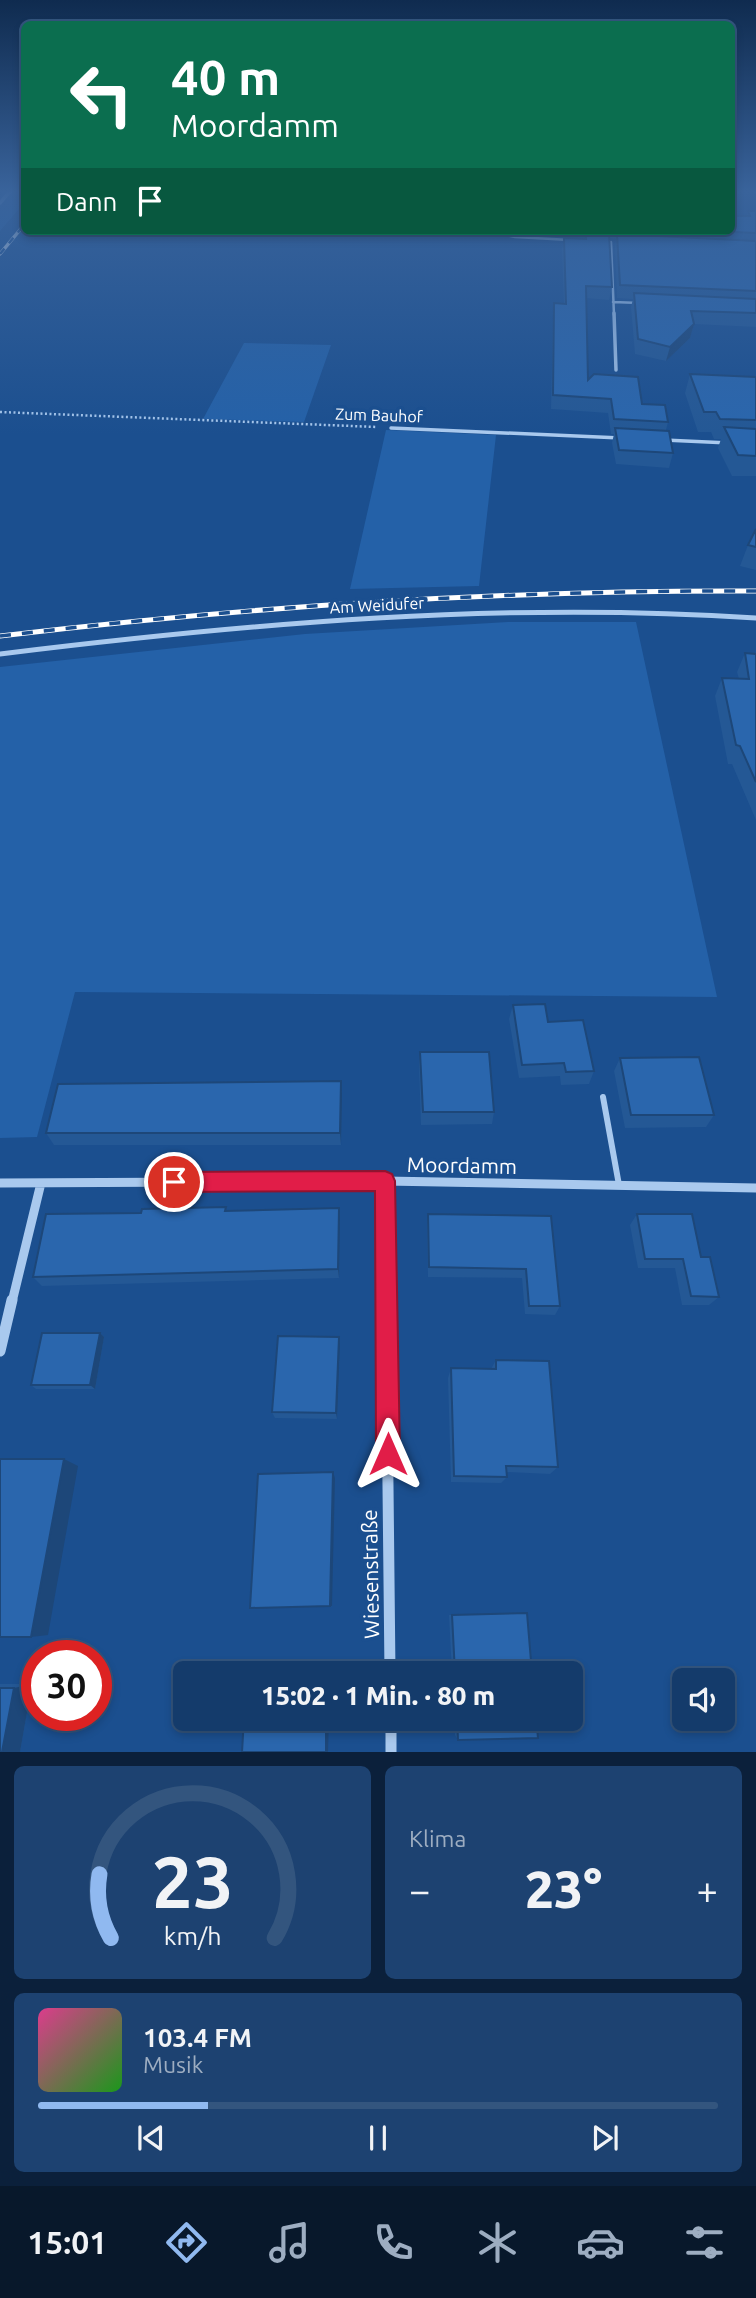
<!DOCTYPE html>
<html lang="de">
<head>
<meta charset="utf-8">
<style>
	:root { --surface:#143b6b; --page:#1d4271; --text:#f1f3f6; --muted:#9dadc1; --line:#33557e; --accent:#90b9f0 }
	body { margin:0; font-family:Ubuntu,sans-serif; background:var(--page); color:var(--text); height:100vh; display:flex; flex-direction:column; font-size:26px; white-space:nowrap }
	* { box-sizing:border-box; margin:0 }
	p { font-size:23px; color:var(--muted) }
	.icon { flex:none; width:38px; height:38px; fill:none; stroke:currentColor; stroke-width:2; stroke-linecap:round; stroke-linejoin:round }
	.map { position:relative; height:1752px; overflow:hidden }
	.details { display:flex; flex-direction:column; gap:14px; padding:14px; background:#0b203b; flex:1 }
	.details>* { flex:none }
	.top-card { position:absolute; left:21px; top:21px; width:714px; height:214px; border-radius:10px; box-shadow:0 4px 10px #0003,0 0 0 2px var(--line); background:#0b6e4f; color:#fff; overflow:hidden }
	.controls { position:absolute; left:672px; top:1668px; display:grid; gap:14px }
	.controls a { display:grid; place-items:center; width:63px; height:63px; border-radius:10px; background:var(--surface); box-shadow:0 4px 10px #0003,0 0 0 2px var(--line); font-size:35px }
	.speed { position:absolute; left:21px; top:1640px; display:flex; gap:14px; font-size:35px; font-weight:700; text-align:center }
	.speed>* { display:grid; place-content:center; width:91px; height:91px; border-radius:50%; background:var(--surface); box-shadow:0 4px 10px #0003,0 0 0 2px var(--line); line-height:1 }
	.speed .limit { border:10px solid #d22; background:#fff; color:#111 }
	.pin { position:absolute; display:grid; place-items:center; width:60px; height:60px; color:#fff; margin:-30px; border:4px solid #fff; border-radius:50%; box-shadow:0 2px 7px #0007 }
	.me { position:absolute; width:77px; margin:-38px; rotate:0deg; stroke-linejoin:round; filter:drop-shadow(0 0 5px #0008) }
	.turn { display:flex; align-items:center; gap:24px; height:147px; padding:0 35px; font-size:32px }
	.turn .icon { width:91px; height:91px; stroke-width:2.5 }
	.turn b { display:block; font-size:49px; line-height:60px }
	.then { display:flex; align-items:center; height:66px; padding:0 35px; background:#0003; gap:14px; font-size:26px }
	.big { font-size:52px; font-weight:800; line-height:1.1 }
	.details .widget { flex:1; display:flex; flex-direction:column; justify-content:center; gap:10px; min-width:0; padding:0 24px; border-radius:10px; background:var(--page) }
	.details .dial { align-items:center; gap:0 }
	.dial svg { height:182px; overflow:visible; fill:none; stroke:var(--line); stroke-width:7; stroke-linecap:round; text-anchor:middle }
	.dial text { fill:var(--text); stroke:none }
	.song { display:flex; align-items:center; gap:21px }
	.cover { width:84px; height:84px; border-radius:10px; background:linear-gradient(135deg,hsl(330 70% 55%),hsl(120 70% 35%)) }
	.played { height:7px; border-radius:4px; background:linear-gradient(90deg,var(--accent) 25%,var(--line) 25%) }
	.keys { display:flex; justify-content:space-around; direction:ltr }
	.heat { display:flex; justify-content:space-between; align-items:center; font-size:38px; direction:ltr }
	.details .tiles { flex:1; display:grid; gap:14px; grid-template-columns:1fr 1fr }
	.widget:last-child { grid-column:span 2 }
	.trip { position:absolute; left:173px; top:1661px; width:410px; height:70px; border-radius:10px; background:var(--surface); box-shadow:0 4px 10px #0003,0 0 0 2px var(--line); font-weight:800; line-height:70px; text-align:center }
	.tab-bar { display:flex; height:112px; justify-content:space-around; align-items:center; background:#08182b; color:var(--muted) }
	.tab-bar .icon { width:49px; height:49px }
	.tab-bar .current { color:var(--accent) }
	.tab-bar b { font-size:32px; color:var(--text) }
	.map>svg:first-child { display:block }
</style>
</head>
<body>
<div class="map">
<svg width="756" height="1752" viewBox="0 0 756 1752">
	<rect width="100%" height="100%" fill="#1b4f8f"/>
	<path fill="#2461a8" d="M6 189H24V203L0 231V196Z
		M244 343 331 345 304 422 203 419Z
		M386 430 496 435 479 586 350 589Z
		M508 622H636L717 997 75 992 37 1137 0 1138V667L305 634Z"/>
	<g fill="none" stroke-linecap="round" stroke-linejoin="round">
		<path stroke="#9cc4f0" stroke-width="3.5" d="M0 203 12 189
			M521 236 522 231"/>
		<path stroke="#a9c9ee" stroke-width="2.5" stroke-dasharray="2 2.5" stroke-linecap="butt" d="M0 412 377 427"/>
		<path stroke="#a9c9ee" stroke-width="6" d="M603 1097 619 1185"/>
		<path stroke="#a9c9ee" stroke-width="2.5" d="M754 189 756 192
			M485 231 515 237 570 240
			M611 242 614 315
			M613 302 640 303"/>
		<path stroke="#a9c9ee" stroke-width="3.5" d="M614 313 616 370
			M391 428 621 438
			M664 440 729 443"/>
		<path stroke="#a9c9ee" stroke-width="5" d="M0 654C252 623 502 601 756 618"/>
		<path stroke="#a9c9ee" stroke-width="9" d="M385 1181 386 1302
			M0 1183 385 1181 756 1188
			M12 1302 41 1183"/>
		<path stroke="#a9c9ee" stroke-width="11" d="M386 1300 390 1673
			M0 1351 12 1300
			M391 1718V1752"/>
		<g stroke="#fff" stroke-width="3.5">
			<path id="rail-far1" d="M0 254 24 225"/>
		</g>
		<g stroke="#fff" stroke-width="5">
			<path id="rail" d="M0 636C252 606 503 590 756 591"/>
		</g>
		<use href="#rail-far1" stroke="#1b4f8f" stroke-width="2.5" stroke-dasharray="7" stroke-linecap="butt"/>
		<use href="#rail" stroke="#1b4f8f" stroke-width="3.5" stroke-dasharray="11" stroke-linecap="butt"/>
	</g>
	<path fill="#245895" d="M748 211H756V327L694 324 690 338 666 361 635 354 631 307 633 299 617 298 615 246 616 239 609 238 612 287 609 300 586 298 588 380 642 404 668 422 666 430 673 453 669 468 616 464 612 443 614 434H611L608 413 551 409 553 316 554 303H564L562 250 564 238 585 239V237H583V231H732L747 216Z
		M690 374 756 377V375V476H732L718 448 721 439H714L711 432H698L685 393Z
		M756 529V570L740 566 748 545Z
		M745 653 756 654V820L732 764H728L715 696 722 678 739 679 737 672Z
		M513 1005 548 1022 594 1071 589 1084 561 1085 560 1076 519 1078 509 1019Z
		M420 1052 494 1112 492 1124 421 1125 419 1065Z
		M620 1058 714 1115 706 1127 625 1128 614 1071Z
		M341 1081 342 1093 341 1145H54L46 1133Z
		M227 1211 340 1218 339 1278 42 1286 33 1277Z
		M428 1214 551 1216 560 1306 555 1315 525 1314 522 1278 428 1277 427 1224Z
		M637 1214 701 1257 719 1297 709 1305H682L675 1268H638L630 1225Z
		M100 1333 104 1337 95 1389H36L31 1385Z
		M339 1337 340 1345 337 1419 275 1418 272 1412Z
		M496 1360 558 1467 550 1474 506 1472 507 1477 501 1483 451 1482 448 1378 451 1368 491 1369Z
		M522 1613 532 1673H452L449 1615Z
		M0 1684H32L20 1752H0Z
		M455 1718H536L458 1740 455 1735Z"/>
	<path fill="#1d4779" d="M694 324 690 338 666 361 670 347Z
		M341 1081 342 1093 341 1145 340 1133Z
		M339 1208 340 1218 339 1278 338 1269Z
		M100 1333 104 1337 95 1389 90 1385Z
		M339 1337 340 1345 337 1419 336 1413Z
		M64 1459 78 1466 48 1635 31 1637Z
		M333 1472 335 1478 332 1606H330Z
		M32 1684 20 1752H2L14 1688Z
		M326 1718H329L328 1752H326Z"/>
	<path fill="#2a66ad" stroke="#1d4779" stroke-width="2" d="M748 211H756V233L711 231H732V216H750Z
		M586 233 609 234 612 287 586 286 588 380 594 374 638 377 642 404 665 405 668 422 614 419 611 399 553 395 554 303 566 304 564 238 586 239Z
		M617 234 756 241V291L620 285Z
		M634 293 756 299V313L691 311 694 324 670 347 638 339Z
		M690 374 756 377V420L720 419 716 412H704Z
		M724 427 756 429V456L738 455Z
		M615 428 669 431 673 453 619 450Z
		M756 529V547L748 545Z
		M745 653 756 654V782L740 746 736 745 722 678 749 679Z
		M545 1004 548 1022 583 1020 594 1071 566 1072 564 1063 522 1065 513 1005Z
		M420 1052H489L494 1112H423Z
		M699 1057 714 1115H631L620 1058Z
		M341 1081 340 1133H46L58 1084Z
		M226 1207 225 1211 339 1208 338 1269 33 1277 46 1214 141 1213 142 1209Z
		M428 1214 551 1216 560 1306H529L526 1269 429 1267Z
		M637 1214H692L701 1257H710L719 1297 691 1296 683 1259H645Z
		M42 1333H100L90 1385H31Z
		M278 1336 339 1337 336 1413 272 1412Z
		M496 1360 549 1361 558 1467 506 1466 507 1477 454 1476 451 1368 496 1369Z
		M0 1459H64L31 1637H0Z
		M333 1472 330 1606 250 1608 258 1474Z
		M527 1613 532 1673H455L452 1615Z
		M0 1688H14L2 1752H0Z
		M244 1718H326V1752H242Z
		M457 1718H536L538 1738 458 1740Z"/>
	<linearGradient id="sky" x2="0" y2="1"><stop stop-color="#0f2b4f"/><stop offset="0.44" stop-color="#39639b"/><stop offset="1" stop-color="#39639b" stop-opacity="0"/></linearGradient>
	<rect width="756" height="434" fill="url(#sky)"/>
	<path fill="#e11d48" stroke="#92132f" stroke-width="2" d="M385 1171 392 1174 395 1181 400 1454 396 1463 388 1467 379 1463 376 1454 375 1191 174 1192 166 1189 163 1182 166 1175 174 1172Z"/>
	<g text-anchor="middle" dominant-baseline="central" stroke-width="7" stroke-linejoin="round" paint-order="stroke">
		<g font-size="16" fill="#fff" stroke="#1b4f8f">
			<text transform="translate(379 415) rotate(2)">Zum Bauhof</text>
			<text transform="translate(377 605) rotate(-3)">Am Weidufer</text>
		</g>
		<g font-size="21" fill="#fff" stroke="#1b4f8f">
			<text transform="translate(462 1165) rotate(1)">Moordamm</text>
			<text transform="translate(370 1574) rotate(-91)">Wiesenstraße</text>
		</g>
	</g>
</svg>
<div class="controls">
<a><svg class="icon" aria-label="sound" viewBox="0 0 24 24"><path d="M4 9h4l5-4v14l-5-4H4zM17 9q2 3 0 6"/></svg></a>
</div>
<div class="speed"><div class="limit">30</div></div>
<div class="pin" style="left:174px;top:1182px;background:#d93025"><svg class="icon" aria-label="arrive" viewBox="0 0 24 24"><path d="M6 21V4h12l-3 4 3 4H6"/></svg></div>
<svg class="me" style="left:388px;top:1454px" viewBox="-20 -20 40 40"><path d="M0-17L14 15 0 8-14 15z" fill="#e11d48" stroke="#fff" stroke-width="4"/></svg>
<div class="trip">15:02 · 1 Min. · 80 m</div>
<div class="top-card">
<div class="turn"><svg class="icon" aria-label="left" viewBox="0 0 24 24"><path d="M17 20v-9H6M10 6l-5 5 5 5"/></svg><div><b>40 m</b>Moordamm</div></div>
<div class="then">Dann<svg class="icon" aria-label="arrive" viewBox="0 0 24 24"><path d="M6 21V4h12l-3 4 3 4H6"/></svg></div>
</div>
</div>
<section class="details">
<div class="tiles">
<div class="widget dial"><svg viewBox="0 0 100 80">
<path d="M14 69A42 42 0 1 1 86 69"/>
<path d="M14 69A42 42 0 0 1 9 41" stroke="#90b9f0"/>
<text x="50" y="56" font-size="32" font-weight="700">23</text>
<text x="50" y="72" font-size="11">km/h</text>
</svg></div>
<div class="widget"><p>Klima</p>
<div class="heat"><a>−</a><b class="big">23°</b><a>+</a></div>
</div>
<div class="widget">
<div class="song"><i class="cover"></i><div><b>103.4 FM</b><p>Musik</p></div></div>
<div class="played"></div>
<div class="keys"><svg class="icon" aria-label="previous" viewBox="0 0 24 24"><path d="M18 5L8 12l10 7zM5 5v14"/></svg><svg class="icon" aria-label="pause" viewBox="0 0 24 24"><path d="M8 5v14M16 5v14"/></svg><svg class="icon" aria-label="next" viewBox="0 0 24 24"><path d="M6 5l10 7-10 7zM19 5v14"/></svg></div>
</div>
</div>
</section>
<nav class="tab-bar">
<b>15:01</b>
<svg class="icon current" aria-label="directions" viewBox="0 0 24 24"><path d="M12 3l9 9-9 9-9-9zM9 14v-3h6M13 9l2 2-2 2"/></svg>
<svg class="icon" aria-label="music" viewBox="0 0 24 24"><path d="M9 18V5l10-2v13"/><circle cx="6" cy="18" r="3"/><circle cx="16" cy="16" r="3"/></svg>
<svg class="icon" aria-label="phone" viewBox="0 0 24 24"><path d="M5 4h4l2 5-3 2q2 4 5 5l2-3 5 2v4C11 20 4 13 5 4z"/></svg>
<svg class="icon" aria-label="climate" viewBox="0 0 24 24"><path d="M12 3v18M4 7l16 10M4 17L20 7"/></svg>
<svg class="icon" aria-label="car" viewBox="0 0 24 24"><path d="M5 17H2v-5l4-1 3-4h7l3 4 3 1v5h-3M9 17h6M6 11h13"/><circle cx="7" cy="17" r="2"/><circle cx="17" cy="17" r="2"/></svg>
<svg class="icon" aria-label="filters" viewBox="0 0 24 24"><path d="M4 7h16M4 17h16"/><circle cx="9" cy="7" r="2"/><circle cx="15" cy="17" r="2"/></svg>
</nav>
</body>
</html>
